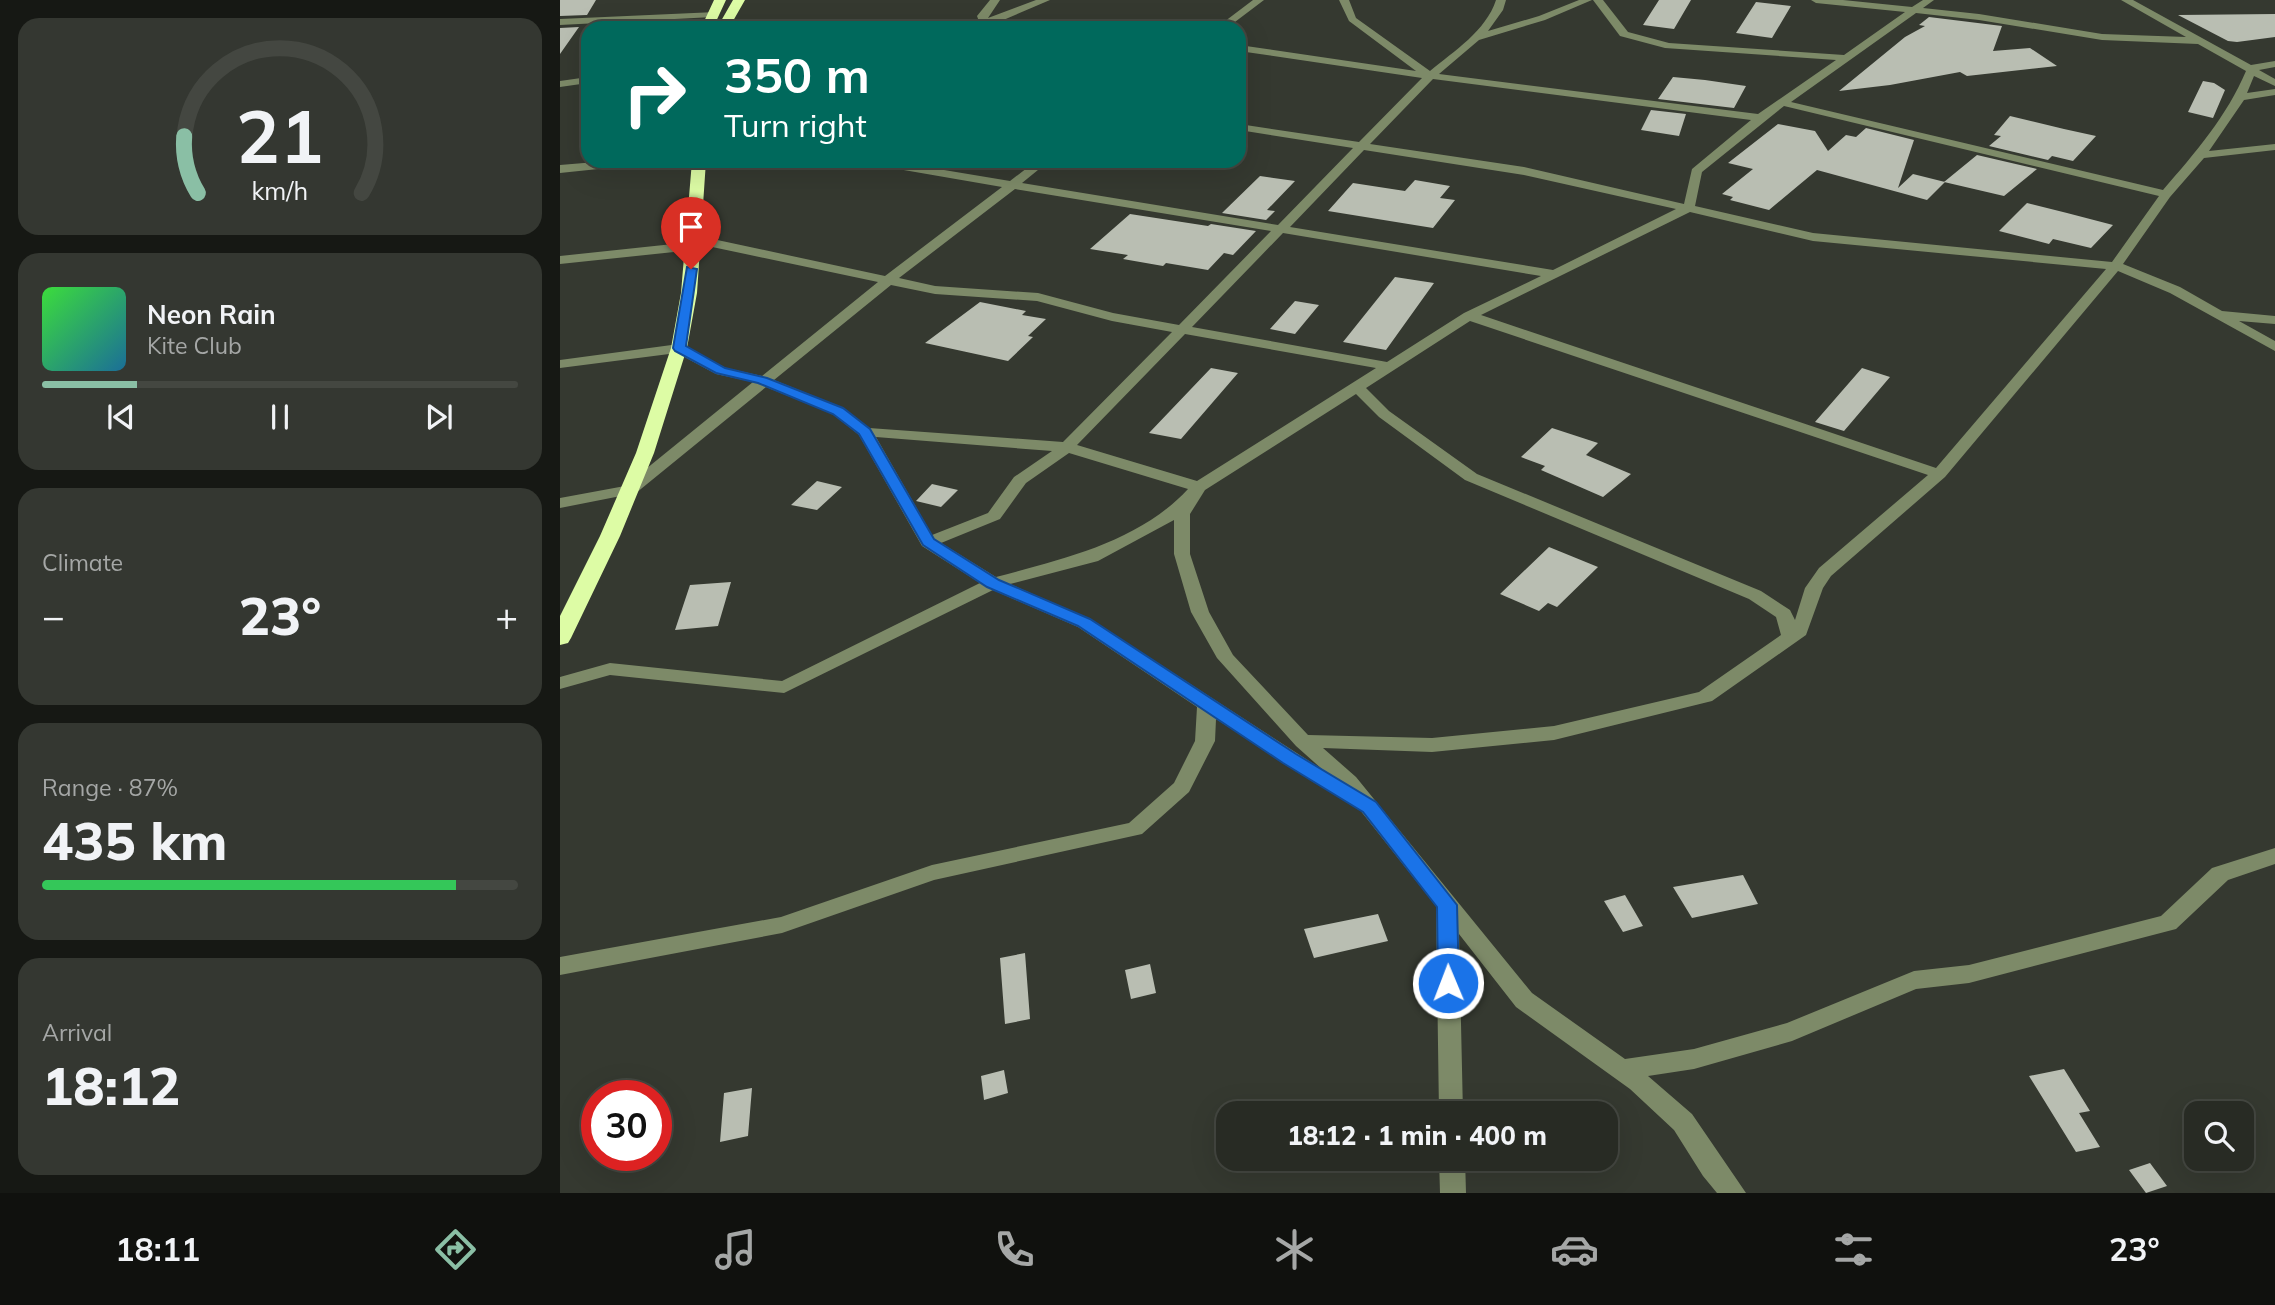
<!DOCTYPE html>
<html lang="en">
<head>
<meta charset="utf-8">
<style>
	:root { --surface:#282b24; --page:#343731; --text:#f1f3f6; --muted:#a5a7a6; --line:#444741; --accent:#8abfa5 }
	body { margin:0; font-family:Mulish,sans-serif; background:var(--page); color:var(--text); height:100vh; display:flex; flex-direction:column; font-size:26px; white-space:nowrap }
	* { box-sizing:border-box; margin:0 }
	p { font-size:23px; color:var(--muted) }
	.icon { flex:none; width:38px; height:38px; fill:none; stroke:currentColor; stroke-width:2; stroke-linecap:round; stroke-linejoin:round }
	.map { position:relative; flex:1; overflow:hidden }
	.drawer { display:flex; flex-direction:column; gap:18px; padding:18px; background:#161814; width:560px }
	.drawer>* { flex:none }
	.banner { position:absolute; left:21px; top:21px; width:665px; height:147px; border-radius:21px; box-shadow:0 7px 28px #0002,0 0 0 2px var(--line); background:#00695c; color:#fff; overflow:hidden }
	.fabs { position:absolute; left:1624px; top:1101px; display:grid; gap:14px }
	.fabs a { display:grid; place-items:center; width:70px; height:70px; border-radius:14px; background:var(--surface); box-shadow:0 7px 28px #0002,0 0 0 2px var(--line); font-size:35px }
	.speed { position:absolute; left:21px; top:1080px; display:flex; gap:14px; font-size:35px; font-weight:700; text-align:center }
	.speed>* { display:grid; place-content:center; width:91px; height:91px; border-radius:50%; background:var(--surface); box-shadow:0 7px 28px #0002,0 0 0 2px var(--line); line-height:1 }
	.speed .limit { border:10px solid #d22; background:#fff; color:#111 }
	.pin { position:absolute; display:grid; place-items:center; width:60px; height:60px; color:#fff; margin:-72px -30px; border-radius:50% 50% 50% 0; rotate:-45deg; box-shadow:0 0 7px #0007 }
	.pin .icon { rotate:45deg }
	.me { position:absolute; width:77px; margin:-38px; rotate:359deg; stroke-linejoin:round; filter:drop-shadow(0 0 5px #0008) }
	.turn { display:flex; align-items:center; gap:24px; height:147px; padding:0 28px; font-size:32px }
	.turn .icon { width:91px; height:91px; stroke-width:2.5 }
	.turn b { display:block; font-size:49px; line-height:60px }
	.big { font-size:52px; font-weight:800; line-height:1.1 }
	.drawer .card { flex:1; display:flex; flex-direction:column; justify-content:center; gap:10px; min-width:0; padding:0 24px; border-radius:21px; background:var(--page) }
	.drawer .dial { align-items:center; gap:0 }
	.dial svg { height:182px; overflow:visible; fill:none; stroke:var(--line); stroke-width:7; stroke-linecap:round; text-anchor:middle }
	.dial text { fill:var(--text); stroke:none }
	.song { display:flex; align-items:center; gap:21px }
	.cover { width:84px; height:84px; border-radius:10px; background:linear-gradient(135deg,hsl(120 70% 55%),hsl(200 70% 35%)) }
	.played { height:7px; border-radius:4px; background:linear-gradient(90deg,var(--accent) 20%,var(--line) 20%) }
	.keys { display:flex; justify-content:space-around; direction:ltr }
	.heat { display:flex; justify-content:space-between; align-items:center; font-size:38px; direction:ltr }
	.charge { height:10px; border-radius:5px; background:linear-gradient(90deg,#34c759 87%,var(--line) 0) }
	.trip { position:absolute; left:656px; top:1101px; width:402px; height:70px; border-radius:21px; background:var(--surface); box-shadow:0 7px 28px #0002,0 0 0 2px var(--line); font-weight:800; line-height:70px; text-align:center }
	.menu { display:flex; height:112px; justify-content:space-around; align-items:center; background:#10110e; color:var(--muted) }
	.menu .icon { width:49px; height:49px }
	.menu .active { color:var(--accent) }
	.menu b { font-size:32px; color:var(--text) }
	main { display:flex; flex:1; min-height:0 }
	.map>svg:first-child { display:block }
</style>
</head>
<body>
<main>
<section class="drawer">
<div class="card dial"><svg viewBox="0 0 100 80">
<path d="M14 69A42 42 0 1 1 86 69"/>
<path d="M14 69A42 42 0 0 1 8 44" stroke="#8abfa5"/>
<text x="50" y="56" font-size="32" font-weight="700">21</text>
<text x="50" y="72" font-size="11">km/h</text>
</svg></div>
<div class="card">
<div class="song"><i class="cover"></i><div><b>Neon Rain</b><p>Kite Club</p></div></div>
<div class="played"></div>
<div class="keys"><svg class="icon" aria-label="previous" viewBox="0 0 24 24"><path d="M18 5L8 12l10 7zM5 5v14"/></svg><svg class="icon" aria-label="pause" viewBox="0 0 24 24"><path d="M8 5v14M16 5v14"/></svg><svg class="icon" aria-label="next" viewBox="0 0 24 24"><path d="M6 5l10 7-10 7zM19 5v14"/></svg></div>
</div>
<div class="card"><p>Climate</p>
<div class="heat"><a>−</a><b class="big">23°</b><a>+</a></div>
</div>
<div class="card"><p>Range · 87%</p><b class="big">435 km</b><div class="charge"></div></div>
<div class="card"><p>Arrival</p><b class="big">18:12</b></div>
</section>
<div class="map">
<svg width="1715" height="1193" viewBox="0 0 1715 1193">
	<rect width="100%" height="100%" fill="#353930"/>
	<path fill="#b9beb2" d="M0 0H36L27 15 0 16Z
		M1099 0H1131L1114 29 1083 25Z
		M1196 2 1231 6 1212 38 1176 33Z
		M1715 14V37L1677 42 1668 41 1618 15Z
		M1369 17 1442 26 1433 51 1470 48 1497 66 1407 76 1400 72 1330 85 1279 91 1345 37 1365 26 1359 25Z
		M19 27 0 54V28Z
		M1113 77 1145 80 1186 86 1174 108 1098 99Z
		M1643 81 1654 83 1665 90 1653 118 1628 112Z
		M1091 110 1126 114 1119 136 1081 130Z
		M1450 116 1504 129 1536 136 1513 161 1492 156 1488 160 1429 146 1441 136 1434 135Z
		M1218 124 1255 131 1268 151 1286 135 1296 137 1306 128 1354 140 1338 188 1353 174 1385 182 1367 200 1257 170 1209 210 1170 200 1173 197 1162 194 1193 169 1168 163Z
		M1417 155 1477 169 1444 196 1384 182Z
		M700 176 735 181 707 210 715 211 706 220 662 213Z
		M855 180 890 186 880 198 895 200 873 228 768 211 793 183 845 191Z
		M1467 203 1507 213 1553 225 1531 248 1493 239 1489 244 1439 231Z
		M570 214 648 226 651 224 696 231 673 255 664 253 648 270 606 263 603 266 563 259 568 255 530 249Z
		M835 277 874 283 826 350 783 342Z
		M735 301 759 305 735 334 710 329Z
		M420 302 466 311 462 315 486 319 468 336 473 337 448 361 365 343Z
		M651 368 678 373 621 439 589 433Z
		M1302 368 1330 377 1284 431 1255 422Z
		M992 428 1038 443 1026 455 1071 474 1043 497 981 470 985 466 961 457Z
		M257 481 282 487 257 510 231 505Z
		M372 484 398 490 381 507 356 501Z
		M989 547 1038 567 997 607 988 603 979 611 940 594Z
		M171 582 158 626 115 630 130 585Z
		M1183 875 1198 904 1132 918 1113 887Z
		M1065 895 1083 926 1063 932 1044 901Z
		M818 914 828 941 754 958 744 929Z
		M465 953 470 1019 445 1024 440 958Z
		M590 964 596 993 571 999 565 970Z
		M1504 1069 1530 1111 1519 1113 1540 1147 1516 1152 1469 1076Z
		M444 1070 448 1093 424 1100 421 1076Z
		M192 1088 188 1136 160 1142 164 1093Z
		M1590 1163 1607 1186 1586 1193 1569 1170Z"/>
	<g fill="none" stroke-linecap="round" stroke-linejoin="round">
		<path fill="#7d8a68" fill-rule="evenodd" d="M430 0H440L428 18 476 0H490L427 27H421L417 16Z
			M693 0H704L667 28H656Z
			M779 0H789L796 18 870 71C894 51 926 31 936 0H946L943 10 928 31 979 16 1019 0H1032L985 20 919 40 879 74 1198 114 1276 60 1105 48 1060 36 1033 0H1043L1068 32 1109 43 1284 55 1345 12 1256 3 1251 0H1283L1352 7 1363 0H1374L1363 8 1419 14 1542 34 1626 37 1561 0H1573L1691 65 1715 61V67L1699 70 1715 79V86L1694 76 1687 93 1715 89V95L1684 100 1649 151 1715 144V150L1644 158 1610 197 1563 264 1620 287 1662 311 1715 316V324L1679 321 1715 341V351L1610 293 1558 271 1385 477 1271 576 1263 588 1246 635 1152 701 994 740 872 752 763 748 796 777 972 993 1065 1059 1134 1049 1227 1023 1354 971 1409 965 1601 916 1652 868 1715 848V864L1668 880 1616 929 1409 983 1356 989 1232 1041 1134 1069 1088 1076 1132 1114 1186 1193H1157L1143 1176 1114 1130 1070 1089 956 1007 899 934 903 1113H879L876 906 796 805 788 803 656 719 655 741 629 792 582 834 374 880 222 933 0 975V957L221 917 372 865 569 823 614 783 635 741 637 707 518 627 433 590 224 693 50 675 0 689V677L50 663 222 681 420 583 362 546 299 435 273 414 206 387 76 493 0 508V498L65 486 193 382 156 374 117 353 0 368V360L119 344 166 368 202 376 318 282 138 244V249L133 250 0 264V256L132 242 128 239 134 235 325 276 442 187 309 164 303 161H330L450 181 476 161H489L462 183 718 225 793 148 679 130V124L799 142 862 78 679 51V45L856 71 789 21ZM1356 13 1419 20 1542 40 1638 44 1686 71C1667 116 1635 153 1603 190L1231 102ZM873 79 1191 120 1132 169 1124 204 964 167 810 144ZM1224 106 1599 196 1552 262 1253 233 1135 206 1142 172ZM804 150 964 175 1116 209 993 270 730 227ZM455 189 711 231 619 325 553 313 478 293 375 286 339 278ZM1130 212 1253 241 1546 269 1376 468 921 315ZM723 233 981 276 904 313 827 362 632 327ZM331 285 375 294 477 301 552 321 612 332 503 442 309 428 283 408 214 380ZM910 321 1368 475 1259 568 1245 588 1235 620 1230 610 1201 591 917 474 829 411 806 388ZM625 334 816 368 637 481 517 445ZM796 394 819 417 905 480 1189 599 1216 617 1221 635 1139 692 994 726 872 738 748 735 673 655 649 612 630 554V514L645 490ZM316 437 492 451 454 477 428 513 372 535ZM509 453 628 489C579 542 503 559 436 577L381 543 440 519 466 483ZM614 520V554L631 612 657 658 736 746 763 770 530 619 450 584 538 561Z
			M156 12 158 14 153 17 0 25V19Z
			M28 77V83L0 87V81Z
			M48 161H92L86 164 0 173V165Z
			M879 1158H905L906 1193H880Z"/>
		<path fill="#ddfca5" fill-rule="evenodd" d="M154 0H166L153 28H141Z
			M173 0H185L169 28H157Z
			M132 161H146L137 293 127 348 94 453 60 536 11 638 8 643 0 645V616L40 536 76 453 111 348 121 293Z"/>
	</g>
	<path fill="#1a73e8" stroke="#114b97" stroke-width="2" d="M127 267 137 269 126 346 165 368 207 378 283 408 310 429 374 539 439 580 530 619 736 754 816 802 897 905 899 983 896 989 888 991 881 989 878 983 877 907 803 812 723 763 518 626 427 587 363 545 299 434 273 414 198 383 156 373 115 351 113 348Z"/>
</svg>
<div class="fabs">
<a><svg class="icon" aria-label="search" viewBox="0 0 24 24"><circle cx="10" cy="10" r="6"/><path d="M15 15l6 6"/></svg></a>
</div>
<div class="speed"><div class="limit">30</div></div>
<div class="pin" style="left:131px;top:269px;background:#d93025"><svg class="icon" aria-label="arrive" viewBox="0 0 24 24"><path d="M6 21V4h12l-3 4 3 4H6"/></svg></div>
<svg class="me" style="left:888px;top:983px" viewBox="-20 -20 40 40"><circle r="17" fill="#1a73e8" stroke="#fff" stroke-width="3"/><path d="M0-11L8 9 0 5-8 9z" fill="#fff"/></svg>
<div class="trip">18:12 · 1 min · 400 m</div>
<div class="banner">
<div class="turn"><svg class="icon" aria-label="right" viewBox="0 0 24 24"><path d="M7 20v-9h11M14 6l5 5-5 5"/></svg><div><b>350 m</b>Turn right</div></div>
</div>
</div>
</main>
<nav class="menu">
<b>18:11</b>
<svg class="icon active" aria-label="directions" viewBox="0 0 24 24"><path d="M12 3l9 9-9 9-9-9zM9 14v-3h6M13 9l2 2-2 2"/></svg>
<svg class="icon" aria-label="music" viewBox="0 0 24 24"><path d="M9 18V5l10-2v13"/><circle cx="6" cy="18" r="3"/><circle cx="16" cy="16" r="3"/></svg>
<svg class="icon" aria-label="phone" viewBox="0 0 24 24"><path d="M5 4h4l2 5-3 2q2 4 5 5l2-3 5 2v4C11 20 4 13 5 4z"/></svg>
<svg class="icon" aria-label="climate" viewBox="0 0 24 24"><path d="M12 3v18M4 7l16 10M4 17L20 7"/></svg>
<svg class="icon" aria-label="car" viewBox="0 0 24 24"><path d="M5 17H2v-5l4-1 3-4h7l3 4 3 1v5h-3M9 17h6M6 11h13"/><circle cx="7" cy="17" r="2"/><circle cx="17" cy="17" r="2"/></svg>
<svg class="icon" aria-label="filters" viewBox="0 0 24 24"><path d="M4 7h16M4 17h16"/><circle cx="9" cy="7" r="2"/><circle cx="15" cy="17" r="2"/></svg>
<b>23°</b>
</nav>
</body>
</html>
